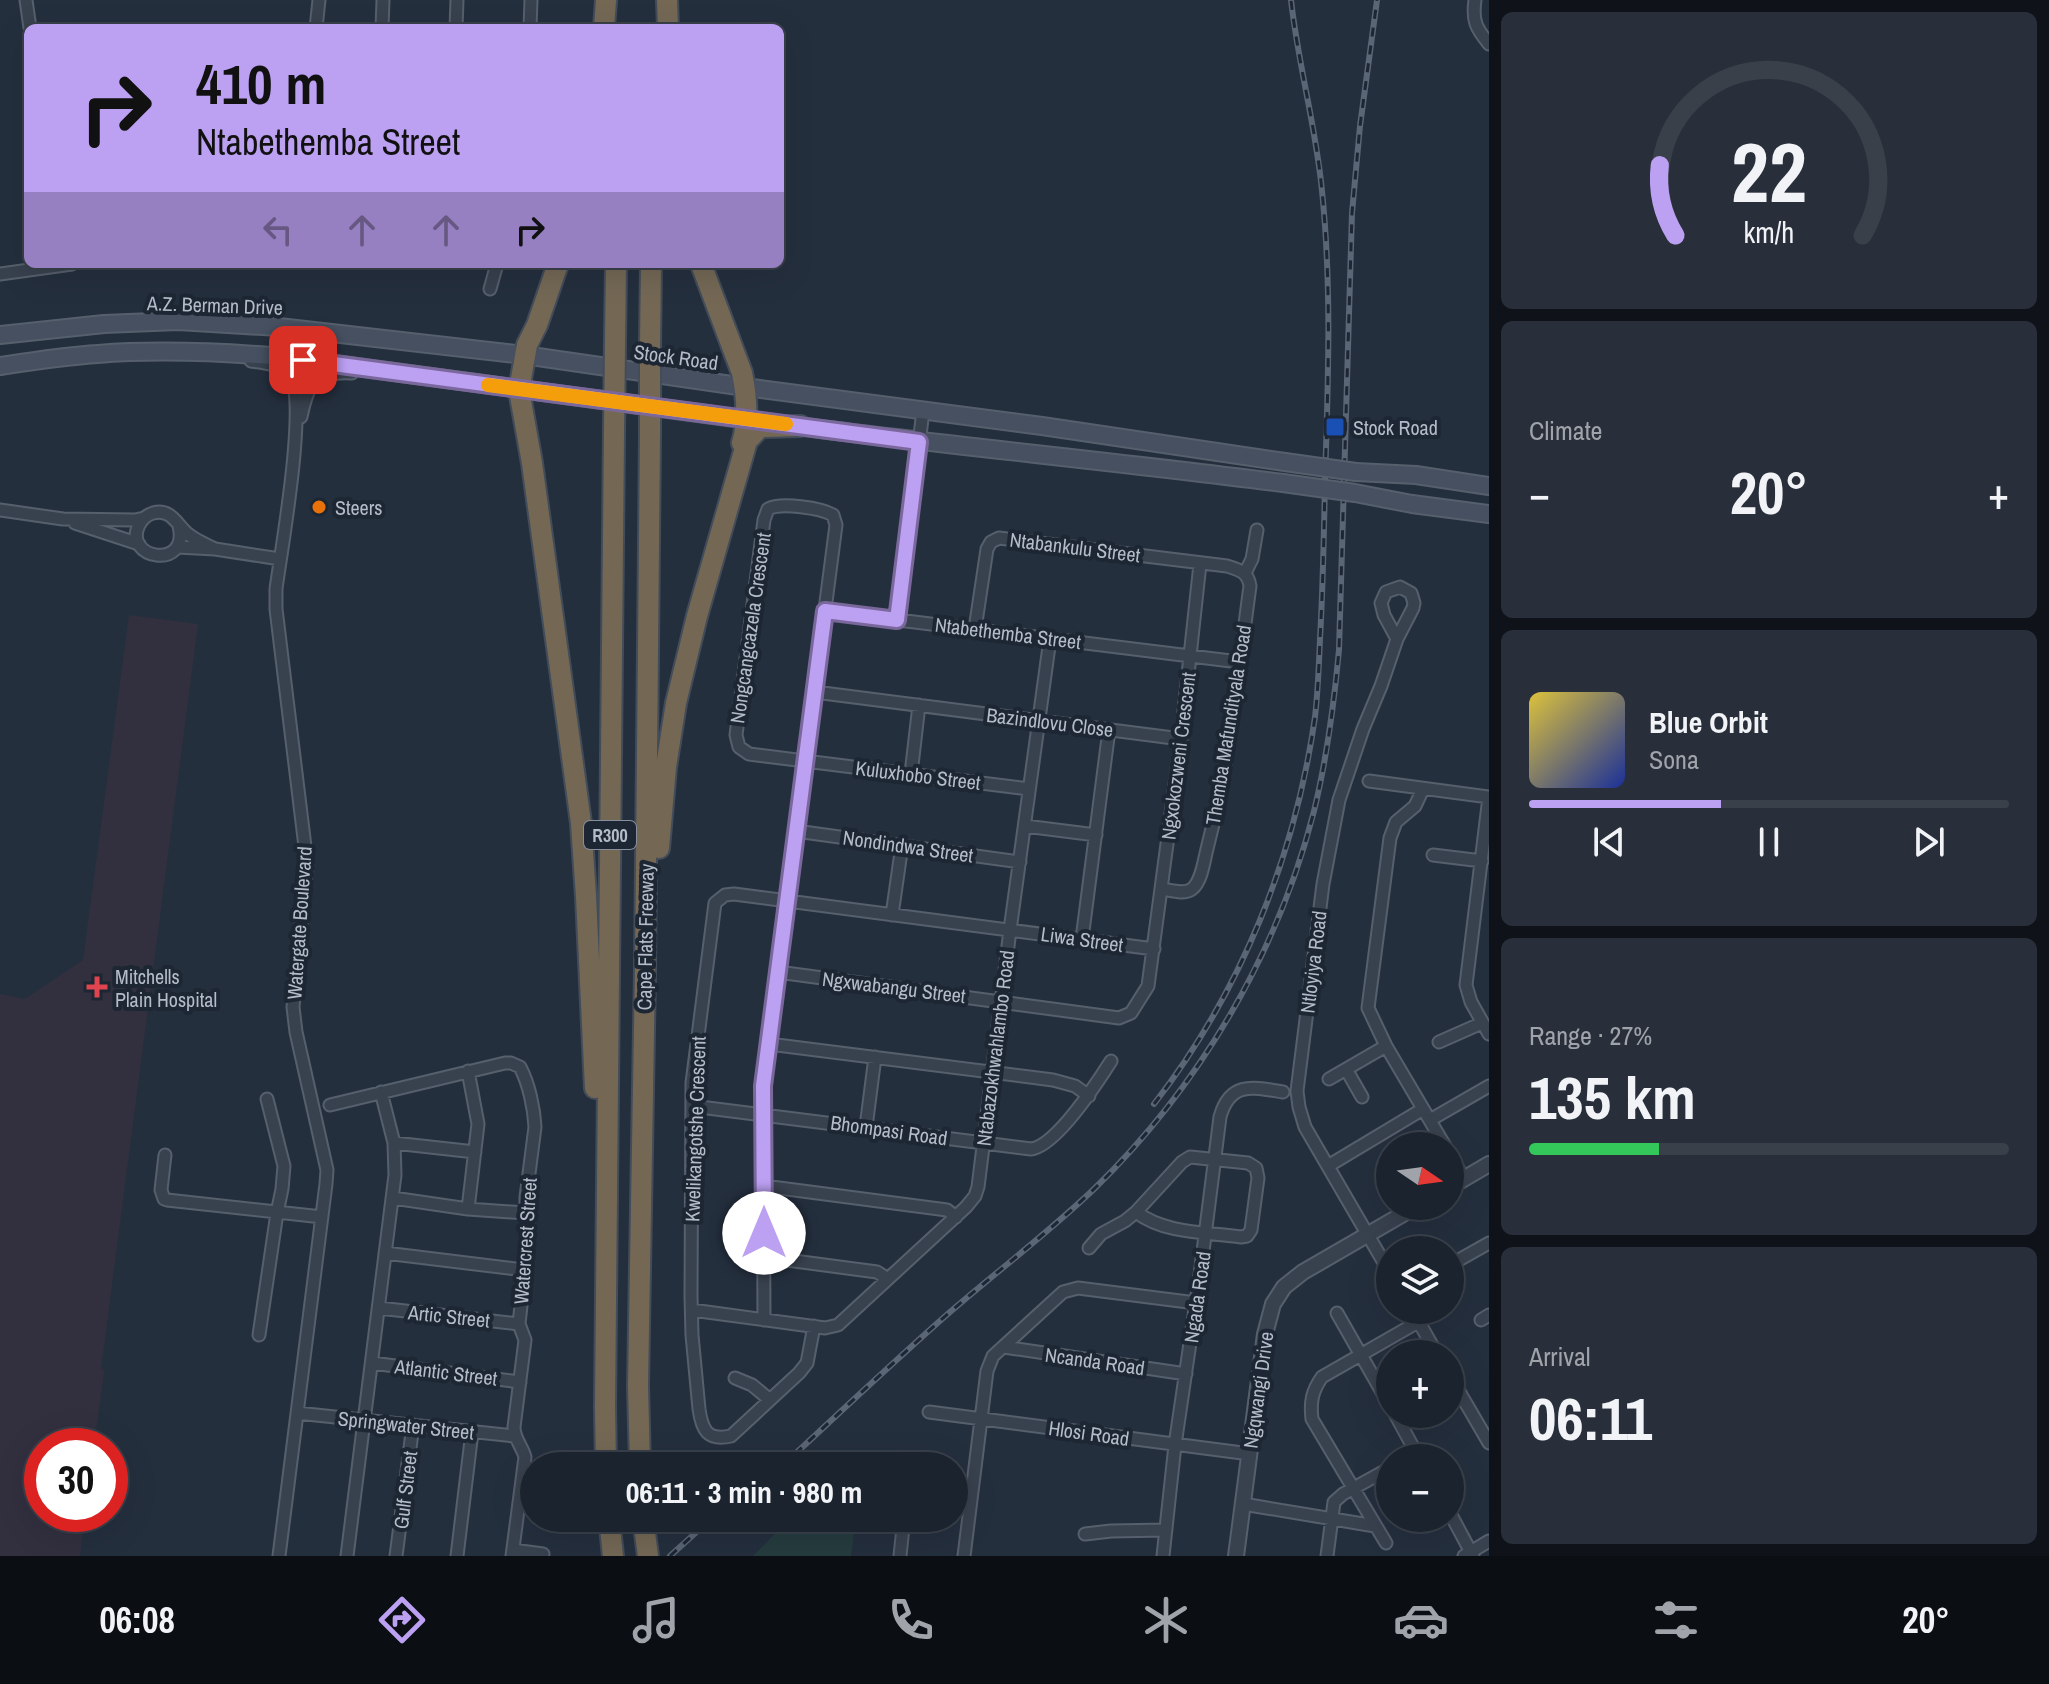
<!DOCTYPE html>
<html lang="en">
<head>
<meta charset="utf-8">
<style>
	:root { --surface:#1b232e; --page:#282f3a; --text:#f1f3f6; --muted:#a0a4aa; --line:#39404a; --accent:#bca0f2 }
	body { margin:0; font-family:"Archivo Narrow",sans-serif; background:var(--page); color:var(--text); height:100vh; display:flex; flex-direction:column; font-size:30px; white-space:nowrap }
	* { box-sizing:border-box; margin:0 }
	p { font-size:26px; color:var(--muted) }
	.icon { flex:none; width:44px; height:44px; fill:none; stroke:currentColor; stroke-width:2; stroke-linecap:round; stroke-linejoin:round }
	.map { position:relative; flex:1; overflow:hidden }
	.drawer { display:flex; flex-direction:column; gap:12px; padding:12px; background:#0f1319; width:560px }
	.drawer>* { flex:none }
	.top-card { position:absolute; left:24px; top:24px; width:760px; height:244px; border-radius:12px; box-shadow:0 8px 32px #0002,0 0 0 2px var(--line); background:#bca0f2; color:#111; overflow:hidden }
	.needle { width:52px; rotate:103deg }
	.controls { position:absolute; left:1376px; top:1132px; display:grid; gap:16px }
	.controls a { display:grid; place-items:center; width:88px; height:88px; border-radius:50%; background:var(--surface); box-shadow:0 8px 32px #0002,0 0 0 2px var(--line); font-size:40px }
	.speed { position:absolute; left:24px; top:1428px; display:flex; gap:16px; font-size:40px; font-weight:700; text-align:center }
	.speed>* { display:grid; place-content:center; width:104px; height:104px; border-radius:50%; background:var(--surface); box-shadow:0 8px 32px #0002,0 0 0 2px var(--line); line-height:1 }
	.speed .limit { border:12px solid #d22; background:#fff; color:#111 }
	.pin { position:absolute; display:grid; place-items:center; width:68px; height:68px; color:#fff; margin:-34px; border-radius:16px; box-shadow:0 4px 12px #0006 }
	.me { position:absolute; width:88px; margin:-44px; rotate:0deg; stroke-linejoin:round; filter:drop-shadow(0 0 6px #0008) }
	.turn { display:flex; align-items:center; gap:28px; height:168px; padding:0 40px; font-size:36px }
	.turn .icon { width:104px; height:104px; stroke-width:2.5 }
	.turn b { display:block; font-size:56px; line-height:68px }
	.lanes { display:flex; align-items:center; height:76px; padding:0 40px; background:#0003; justify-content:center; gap:40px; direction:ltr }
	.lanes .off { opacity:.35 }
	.big { font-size:60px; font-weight:800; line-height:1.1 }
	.drawer .tile { flex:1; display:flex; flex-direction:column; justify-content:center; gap:12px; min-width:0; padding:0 28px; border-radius:12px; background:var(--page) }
	.drawer .dial { align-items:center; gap:0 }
	.dial svg { height:208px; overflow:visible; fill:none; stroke:var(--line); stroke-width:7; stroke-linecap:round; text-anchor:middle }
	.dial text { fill:var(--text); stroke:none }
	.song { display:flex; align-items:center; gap:24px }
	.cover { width:96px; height:96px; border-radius:12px; background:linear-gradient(135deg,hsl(50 70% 55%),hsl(230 70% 35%)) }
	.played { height:8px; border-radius:4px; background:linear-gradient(90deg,var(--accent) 40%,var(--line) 40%) }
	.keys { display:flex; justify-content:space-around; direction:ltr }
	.heat { display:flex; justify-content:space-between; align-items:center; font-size:44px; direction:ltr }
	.charge { height:12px; border-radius:6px; background:linear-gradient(90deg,#34c759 27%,var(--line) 0) }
	.trip { position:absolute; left:520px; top:1452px; width:448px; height:80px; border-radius:40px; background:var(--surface); box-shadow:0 8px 32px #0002,0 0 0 2px var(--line); font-weight:800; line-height:80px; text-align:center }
	.tabs { display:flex; height:128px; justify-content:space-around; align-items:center; background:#0b0e12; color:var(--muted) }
	.tabs .icon { width:56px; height:56px }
	.tabs .active { color:var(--accent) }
	.tabs b { font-size:36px; color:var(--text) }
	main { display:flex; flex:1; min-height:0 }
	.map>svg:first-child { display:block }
</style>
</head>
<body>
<main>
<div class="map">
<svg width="1489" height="1556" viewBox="0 0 1489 1556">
	<rect width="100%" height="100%" fill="#242f3e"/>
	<path fill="#32303f" d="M129 615 198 624 101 1369 104 1371 94 1446H42V1514H85L80 1556H0V994L25 999 83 960Z"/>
	<path fill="#263c3f" d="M790 1518H856L851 1556H753Z"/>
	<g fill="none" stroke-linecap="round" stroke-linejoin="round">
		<g stroke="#565f6c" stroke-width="15">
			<path id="minor" d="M26 0 30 28
				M1475 0C1472 21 1476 28 1489 44
				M316 28 319 0
				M382 28 383 0
				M456 28 457 0
				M530 28 531 0
				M0 274 72 264
				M490 289 497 264
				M251 361C265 363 281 364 290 376 308 402 281 551 276 589V609L307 863 293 1007 296 1032 327 1170 326 1184 279 1556
				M301 417C308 383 314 371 352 373
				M0 510 63 519 135 520 144 518
				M75 523 139 544
				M179 526C190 571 122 559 139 525 142 519 147 515 153 513 171 508 177 525 188 534 196 541 206 544 215 549
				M177 547 215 549 280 559
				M1245 573 1252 559 1257 530
				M825 611 1239 662
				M897 620 923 411
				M975 629 987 549 991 542 999 538 1227 566C1240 570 1248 572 1250 586 1238 674 1229 763 1207 849 1204 860 1202 881 1192 889 1184 895 1170 890 1161 889
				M815 692 1181 739
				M911 774 919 705
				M1369 781 1489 797 1466 985 1471 1002 1489 1034
				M1423 789 1415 806 1396 822 1390 838 1368 1008 1386 1046 1445 1146
				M1025 826 1096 835
				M796 831 1020 862
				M1433 855 1482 861
				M892 915 902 845
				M1082 939 1109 730
				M778 972 1119 1018 1131 1013 1148 986 1181 739 1200 564
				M1439 1042 1482 1023
				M769 1044 1053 1080 1075 1086 1089 1096
				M1346 1069 1362 1097
				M1329 1079 1386 1046
				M330 1105 505 1063H511L520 1067C529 1084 534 1108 535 1127L526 1197V1213L529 1228 528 1242 519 1324 525 1340 514 1427C514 1439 522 1446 525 1457L512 1556
				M692 1106 1031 1149C1056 1146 1097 1083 1111 1061
				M1430 1120 1489 1086
				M866 1127 875 1057
				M394 1143 475 1152
				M165 1155 161 1190 164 1199 167 1200 322 1217
				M1450 1155 1464 1179
				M1328 1166 1423 1109
				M764 1186 947 1210 956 1217
				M393 1198 468 1209 526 1213
				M468 1209 478 1124 468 1071
				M1089 1248 1101 1234 1125 1221 1136 1212 1182 1162 1190 1157 1248 1163 1256 1168 1258 1178 1251 1230 1247 1236 1241 1237C1206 1232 1165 1234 1136 1212
				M385 1253 524 1270
				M764 1257 877 1272 888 1279
				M1450 1265 1489 1243
				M1390 1273 1305 1127 1299 1107 1297 1091 1323 884 1339 800 1363 729 1381 686 1397 639 1413 608 1414 603 1411 593 1400 587 1386 592 1381 603 1384 615 1397 639
				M379 1308 519 1324
				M692 1310 825 1328 838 1325 966 1207 975 1196 978 1187 1010 930 1050 639
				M1412 1310 1437 1354
				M1337 1313 1390 1406
				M764 1320 763 1086 836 525 833 515C821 508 781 502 768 509L764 520 736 735 739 747 749 754 1029 789
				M1481 1320 1489 1315
				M814 1326 807 1363 799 1373 731 1436C707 1441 702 1430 699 1409L692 1335 691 1296 692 1083 715 903 725 895 734 894 1154 949
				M259 1335 277 1213 282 1189 284 1166 267 1099
				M1004 1347 1186 1374
				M372 1363 520 1382
				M1450 1376 1489 1443
				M735 1378 752 1385 770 1400
				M929 1412 1250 1454
				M297 1413 514 1436
				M1395 1414 1419 1458
				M954 1488 972 1491
				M1243 1504 1375 1526
				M1450 1513 1473 1556
				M1085 1534 1111 1531 1166 1530
				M1386 1543 1312 1419C1310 1402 1312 1391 1322 1377L1418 1322
				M513 1550 543 1554
				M347 1556 395 1175 394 1143 381 1092
				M396 1556 413 1425
				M457 1556 472 1432
				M900 1556 904 1518
				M964 1556 987 1371 993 1356 1063 1292 1078 1288 1196 1303
				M1163 1556 1175 1445 1200 1275 1220 1117C1230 1081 1253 1087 1283 1092
				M1327 1556 1334 1502 1343 1494 1390 1468
				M1464 1556 1489 1541"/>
		</g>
		<g stroke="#565f6c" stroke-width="18">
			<path id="tertiary" d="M1450 1187 1489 1164
				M1236 1556 1265 1334 1273 1304 1284 1287 1303 1272 1417 1206"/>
		</g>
		<g stroke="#565f6c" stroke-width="20">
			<path id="secondary" d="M0 335 104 324 178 321 279 327 524 355 745 387 1042 426 1285 462
				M0 366C33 361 65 356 98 354 160 349 222 352 284 357L757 421
				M788 425C953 446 1119 462 1283 483
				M1356 472 1416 475 1489 486
				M1355 493 1412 504 1489 514"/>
		</g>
		<g stroke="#434c59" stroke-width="24">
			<path id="motorway" d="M667 0 668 28
				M604 28 606 0
				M558 264 537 325 527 345 519 390 532 463 581 823 586 896 595 1088
				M701 264 742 373C747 397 749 420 742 443
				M615 343 616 264
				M650 347 651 264
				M659 848 666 767 676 703 697 616 747 441 760 427 800 426
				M606 1466 605 1407 614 432
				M640 1466 638 1386 645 971 650 433
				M609 1518 613 1556
				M643 1518 648 1556"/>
		</g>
		<use href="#minor" stroke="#38414e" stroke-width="11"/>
		<use href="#tertiary" stroke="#38414e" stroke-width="14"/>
		<use href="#secondary" stroke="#465061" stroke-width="16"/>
		<use href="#motorway" stroke="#746855" stroke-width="20"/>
		<g stroke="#5a6575" stroke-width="6">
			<path id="rail" d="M1154 1104C1241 992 1295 857 1315 717 1318 691 1319 665 1320 639 1323 586 1324 534 1325 481 1328 384 1332 288 1322 191 1316 127 1298 64 1291 0
				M782 1466C835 1417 888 1367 942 1319 992 1275 1046 1235 1094 1189 1199 1087 1278 953 1314 811 1327 758 1334 704 1339 650L1352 213 1360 126 1377 0
				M670 1556 712 1518"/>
		</g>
		<use href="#rail" stroke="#1d2633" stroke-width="3" stroke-dasharray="9" stroke-linecap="butt"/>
		<g stroke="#565f6c" stroke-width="20" stroke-linecap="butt">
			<path id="secondary-bridge" d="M1285 462 1356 472
				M1283 483 1355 493"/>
		</g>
		<g stroke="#434c59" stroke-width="24" stroke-linecap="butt">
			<path id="motorway-bridge" d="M614 432 615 343
				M650 433V347"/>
		</g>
		<use href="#secondary-bridge" stroke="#465061" stroke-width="16"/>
		<use href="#motorway-bridge" stroke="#746855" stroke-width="20"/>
	</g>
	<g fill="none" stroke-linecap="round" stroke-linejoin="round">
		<g stroke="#7a689d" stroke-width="20">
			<path id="route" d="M303 360 919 442 897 620 825 611 763 1086 764 1233"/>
		</g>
		<use href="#route" stroke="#bca0f2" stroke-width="14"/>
		<path stroke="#f59e0b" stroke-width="14" d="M488 385 786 424"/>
	</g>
	<rect fill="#1a4fb4" stroke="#1d2633" stroke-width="3" x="1325" y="417" width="20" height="20" rx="4"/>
	<circle fill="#e8710a" stroke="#1d2633" stroke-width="3" cx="319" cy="507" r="8"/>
	<path fill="#e0444e" stroke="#1d2633" stroke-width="3" d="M93 975h8v8h8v8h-8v8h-8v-8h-8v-8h8z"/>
	<g text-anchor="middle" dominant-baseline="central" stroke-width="8" stroke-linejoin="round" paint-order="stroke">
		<rect fill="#1d2633" stroke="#878f9c" stroke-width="2" x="584" y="821" width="52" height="28" rx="6"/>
		<g font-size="18" font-weight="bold" fill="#b4bcc9">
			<text x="610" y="835">R300</text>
		</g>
		<g font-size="20" fill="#b4bcc9" stroke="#1d2633">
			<text transform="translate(215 305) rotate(2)">A.Z. Berman Drive</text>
			<text transform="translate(676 357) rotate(8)">Stock Road</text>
			<text transform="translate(1075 547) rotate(7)">Ntabankulu Street</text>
			<text transform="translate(750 628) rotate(-82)">Nongcangcazela Crescent</text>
			<text transform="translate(1008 633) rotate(7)">Ntabethemba Street</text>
			<text transform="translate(1050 722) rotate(7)">Bazindlovu Close</text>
			<text transform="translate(1228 725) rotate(-81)">Themba Mafundityala Road</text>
			<text transform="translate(1178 756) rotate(-83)">Ngxokozweni Crescent</text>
			<text transform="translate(918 775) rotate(7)">Kuluxhobo Street</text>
			<text transform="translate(908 846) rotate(8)">Nondindwa Street</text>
			<text transform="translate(299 923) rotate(-86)">Watergate Boulevard</text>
			<text transform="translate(645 937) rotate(-89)">Cape Flats Freeway</text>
			<text transform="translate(1082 939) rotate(8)">Liwa Street</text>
			<text transform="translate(1313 962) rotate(-83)">Ntloyiya Road</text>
			<text transform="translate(894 987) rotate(7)">Ngxwabangu Street</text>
			<text transform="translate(995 1048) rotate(-83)">Ntabazokhwahlambo Road</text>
			<text transform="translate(695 1129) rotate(-88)">Kwelikangotshe Crescent</text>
			<text transform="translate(889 1130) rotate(8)">Bhompasi Road</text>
			<text transform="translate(525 1241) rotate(-86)">Watercrest Street</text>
			<text transform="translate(1197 1297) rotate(-82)">Ngada Road</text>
			<text transform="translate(449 1316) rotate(6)">Artic Street</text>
			<text transform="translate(1095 1361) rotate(8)">Ncanda Road</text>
			<text transform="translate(446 1372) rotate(7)">Atlantic Street</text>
			<text transform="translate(1258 1390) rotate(-82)">Ngqwangi Drive</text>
			<text transform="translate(406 1425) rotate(6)">Springwater Street</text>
			<text transform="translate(1089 1433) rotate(8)">Hlosi Road</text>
			<text transform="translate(405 1490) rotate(-83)">Gulf Street</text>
		</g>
		<g font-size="20" fill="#b4bcc9" stroke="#1d2633" text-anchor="start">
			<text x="1353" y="427">Stock Road</text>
			<text x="335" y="507">Steers</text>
			<text x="115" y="976">Mitchells<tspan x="115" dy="23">Plain Hospital</tspan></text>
		</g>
	</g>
</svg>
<div class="controls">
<a><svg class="needle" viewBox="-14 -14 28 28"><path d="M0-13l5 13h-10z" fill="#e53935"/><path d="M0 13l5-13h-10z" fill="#a0a4aa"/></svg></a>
<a><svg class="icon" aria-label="layers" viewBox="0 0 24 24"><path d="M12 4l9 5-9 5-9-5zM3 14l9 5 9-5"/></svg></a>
<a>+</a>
<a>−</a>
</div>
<div class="speed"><div class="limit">30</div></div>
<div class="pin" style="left:303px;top:360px;background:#d93025"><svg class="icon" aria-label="arrive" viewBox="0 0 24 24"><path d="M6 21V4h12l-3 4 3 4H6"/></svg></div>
<svg class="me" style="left:764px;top:1233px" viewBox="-20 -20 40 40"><circle r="19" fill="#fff"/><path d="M0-13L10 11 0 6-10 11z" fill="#bca0f2"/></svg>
<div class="trip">06:11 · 3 min · 980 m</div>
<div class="top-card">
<div class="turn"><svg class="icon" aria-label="right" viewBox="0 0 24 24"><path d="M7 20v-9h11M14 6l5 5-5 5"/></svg><div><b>410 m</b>Ntabethemba Street</div></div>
<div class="lanes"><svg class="icon off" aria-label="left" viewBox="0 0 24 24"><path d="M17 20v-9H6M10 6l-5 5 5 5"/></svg><svg class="icon off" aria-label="ahead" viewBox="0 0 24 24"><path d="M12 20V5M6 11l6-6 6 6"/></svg><svg class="icon off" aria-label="ahead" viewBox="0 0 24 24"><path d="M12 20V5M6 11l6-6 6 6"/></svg><svg class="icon" aria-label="right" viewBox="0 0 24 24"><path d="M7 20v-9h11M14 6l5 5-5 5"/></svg></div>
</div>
</div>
<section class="drawer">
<div class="tile dial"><svg viewBox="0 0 100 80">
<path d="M14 69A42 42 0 1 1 86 69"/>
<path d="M14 69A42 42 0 0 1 8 42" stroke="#bca0f2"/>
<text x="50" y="56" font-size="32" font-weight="700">22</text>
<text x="50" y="72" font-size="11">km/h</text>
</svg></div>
<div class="tile"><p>Climate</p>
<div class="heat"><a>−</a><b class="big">20°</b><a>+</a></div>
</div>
<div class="tile">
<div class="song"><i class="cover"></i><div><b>Blue Orbit</b><p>Sona</p></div></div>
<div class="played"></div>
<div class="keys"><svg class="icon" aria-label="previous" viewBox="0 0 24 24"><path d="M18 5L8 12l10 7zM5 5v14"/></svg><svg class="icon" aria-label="pause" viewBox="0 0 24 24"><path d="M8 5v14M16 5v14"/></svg><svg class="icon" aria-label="next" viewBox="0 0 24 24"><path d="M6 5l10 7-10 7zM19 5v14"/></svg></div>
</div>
<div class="tile"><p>Range · 27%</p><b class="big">135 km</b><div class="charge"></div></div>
<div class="tile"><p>Arrival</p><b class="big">06:11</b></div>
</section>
</main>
<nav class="tabs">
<b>06:08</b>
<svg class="icon active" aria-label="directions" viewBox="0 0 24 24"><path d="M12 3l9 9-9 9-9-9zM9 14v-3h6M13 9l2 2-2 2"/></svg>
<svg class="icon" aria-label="music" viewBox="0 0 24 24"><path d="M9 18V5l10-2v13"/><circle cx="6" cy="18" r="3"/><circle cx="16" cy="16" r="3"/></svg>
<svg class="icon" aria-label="phone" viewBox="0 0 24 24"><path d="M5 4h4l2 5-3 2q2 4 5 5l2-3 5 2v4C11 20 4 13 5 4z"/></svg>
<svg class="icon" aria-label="climate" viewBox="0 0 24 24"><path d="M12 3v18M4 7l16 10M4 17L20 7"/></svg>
<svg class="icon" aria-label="car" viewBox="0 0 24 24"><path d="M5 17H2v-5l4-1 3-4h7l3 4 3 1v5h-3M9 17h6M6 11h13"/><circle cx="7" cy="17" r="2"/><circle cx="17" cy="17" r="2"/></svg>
<svg class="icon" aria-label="filters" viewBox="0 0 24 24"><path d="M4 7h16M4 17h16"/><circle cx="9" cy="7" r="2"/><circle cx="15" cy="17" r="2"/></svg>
<b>20°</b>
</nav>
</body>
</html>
